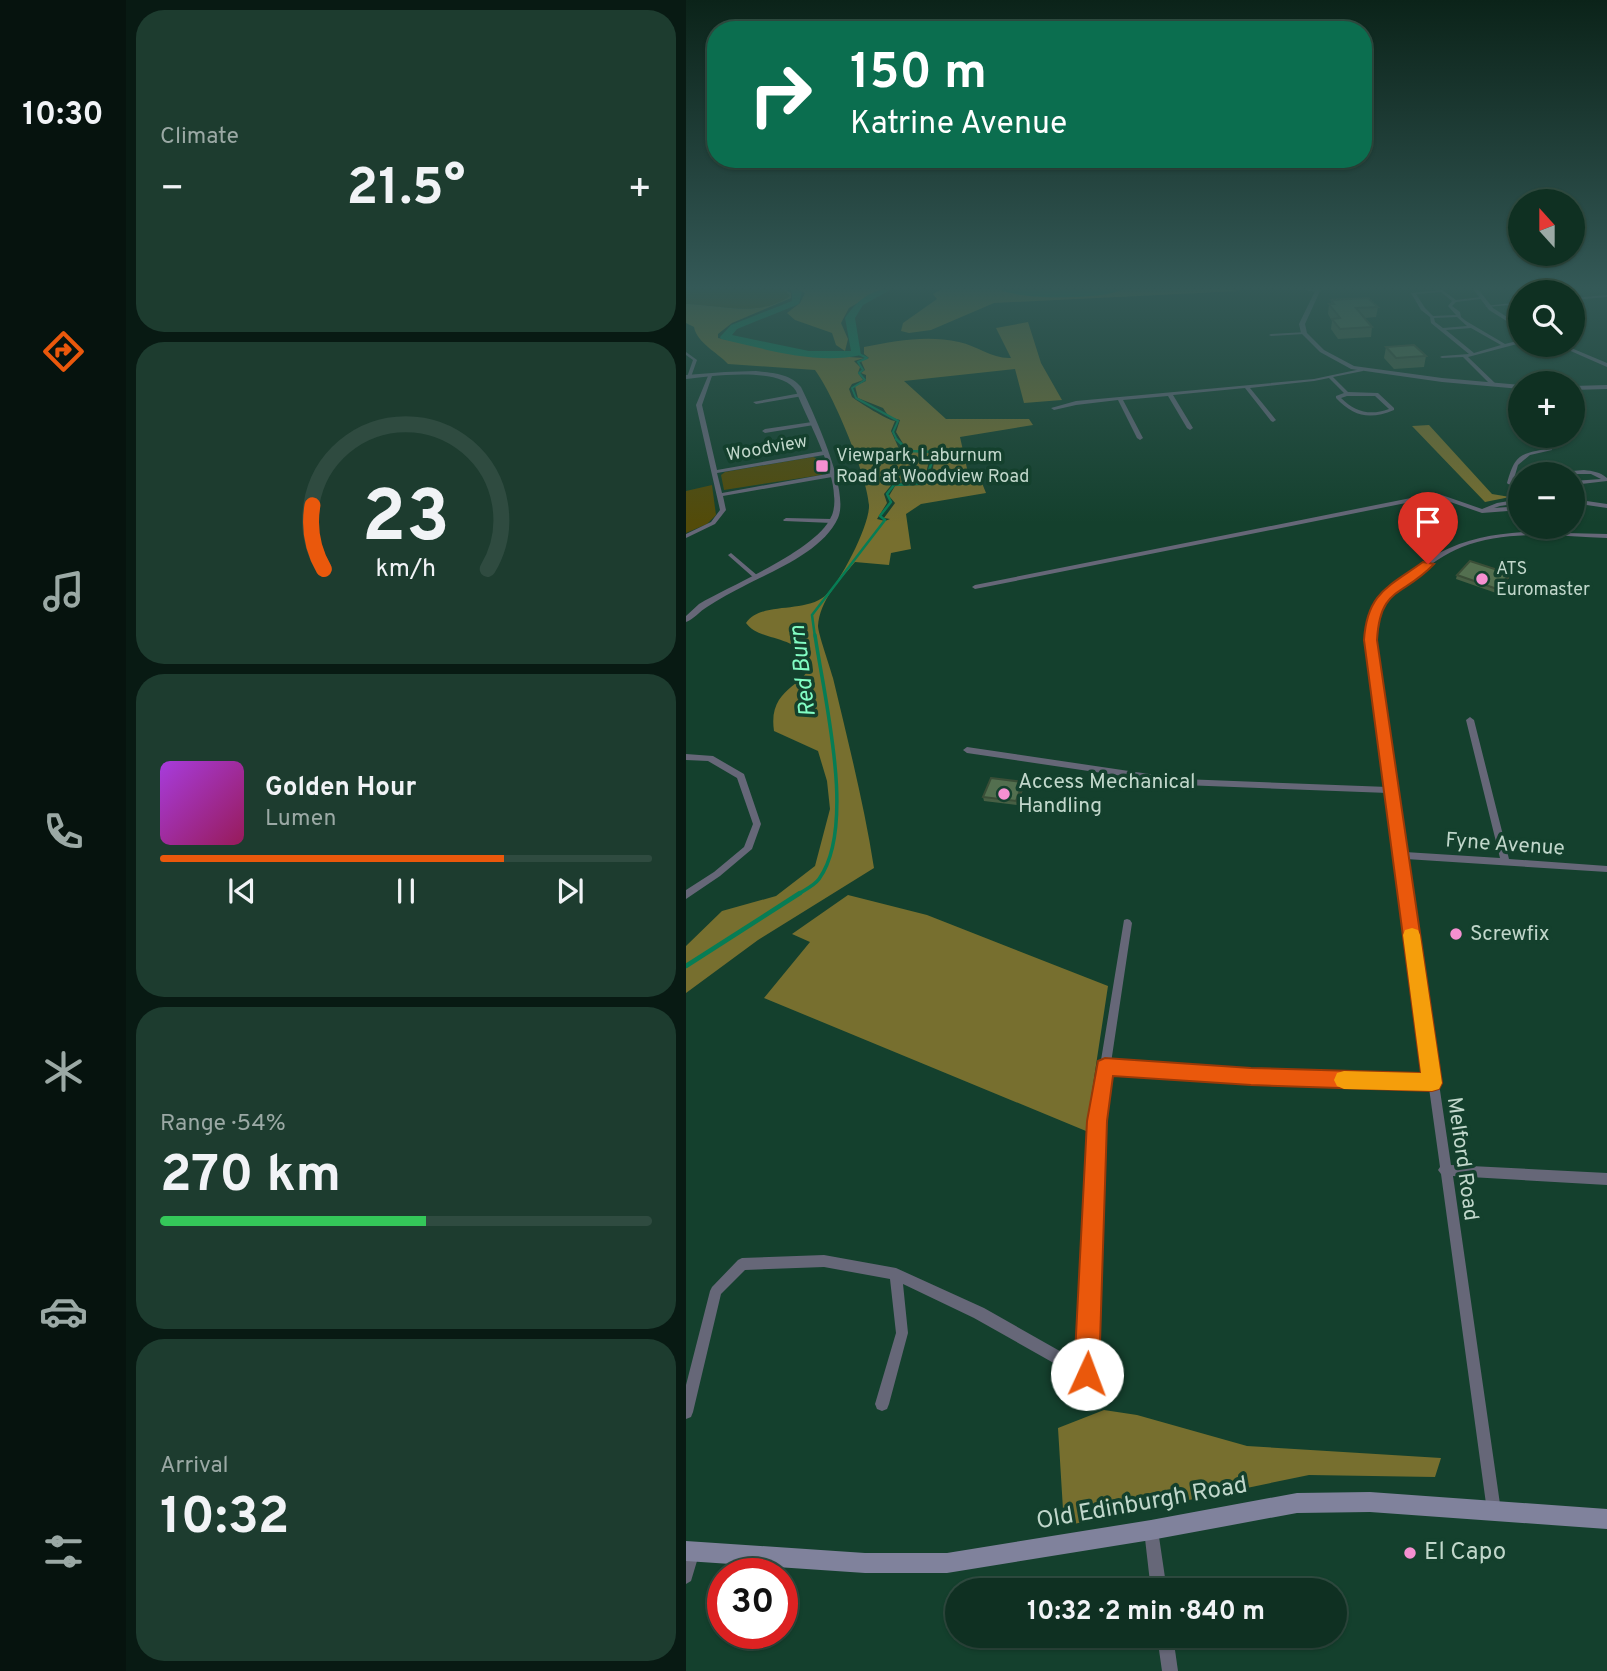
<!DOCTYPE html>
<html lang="en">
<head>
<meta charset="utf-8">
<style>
	:root { --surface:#0f3022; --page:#1d3c2f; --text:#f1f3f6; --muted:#9ba9a5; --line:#2f4b40; --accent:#ea580c }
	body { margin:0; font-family:Overpass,sans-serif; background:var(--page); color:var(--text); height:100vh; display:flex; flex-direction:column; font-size:26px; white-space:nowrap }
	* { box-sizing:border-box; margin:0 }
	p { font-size:23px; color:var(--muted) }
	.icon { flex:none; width:38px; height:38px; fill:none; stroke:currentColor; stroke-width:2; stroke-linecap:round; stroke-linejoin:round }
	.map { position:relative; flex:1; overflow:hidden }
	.side { display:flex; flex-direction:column; gap:10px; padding:10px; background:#081a13; width:560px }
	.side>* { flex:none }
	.banner { position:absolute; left:21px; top:21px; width:665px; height:147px; border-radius:28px; box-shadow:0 2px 5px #0004,0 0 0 2px var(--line); background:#0b6e4f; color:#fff; overflow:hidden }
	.needle { width:46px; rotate:339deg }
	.buttons { position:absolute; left:822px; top:189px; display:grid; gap:14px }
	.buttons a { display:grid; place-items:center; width:77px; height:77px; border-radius:50%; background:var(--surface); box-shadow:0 2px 5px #0004,0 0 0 2px var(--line); font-size:35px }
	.speed { position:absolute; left:21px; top:1558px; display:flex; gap:14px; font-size:35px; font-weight:700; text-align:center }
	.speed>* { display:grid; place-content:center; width:91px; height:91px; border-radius:50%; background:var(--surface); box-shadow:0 2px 5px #0004,0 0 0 2px var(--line); line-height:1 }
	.speed .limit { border:10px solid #d22; background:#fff; color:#111 }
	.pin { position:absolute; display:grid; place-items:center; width:60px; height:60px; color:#fff; margin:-72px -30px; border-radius:50% 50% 50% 0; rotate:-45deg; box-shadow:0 0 7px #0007 }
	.pin .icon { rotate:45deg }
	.me { position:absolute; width:77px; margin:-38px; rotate:2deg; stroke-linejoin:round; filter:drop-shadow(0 0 5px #0008) }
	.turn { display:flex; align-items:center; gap:24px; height:147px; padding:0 28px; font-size:32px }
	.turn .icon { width:91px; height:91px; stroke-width:2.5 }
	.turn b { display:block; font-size:49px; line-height:60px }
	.big { font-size:52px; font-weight:700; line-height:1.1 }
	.side .card { flex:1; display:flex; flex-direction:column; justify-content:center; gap:10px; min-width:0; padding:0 24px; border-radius:28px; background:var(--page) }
	.side .dial { align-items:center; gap:0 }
	.dial svg { height:182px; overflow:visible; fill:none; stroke:var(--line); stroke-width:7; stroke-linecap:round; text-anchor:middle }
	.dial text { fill:var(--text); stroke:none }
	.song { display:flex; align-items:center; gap:21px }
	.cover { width:84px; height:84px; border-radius:10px; background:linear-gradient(135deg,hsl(280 70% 55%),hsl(330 70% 35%)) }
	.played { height:7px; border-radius:4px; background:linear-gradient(90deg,var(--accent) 70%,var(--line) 70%) }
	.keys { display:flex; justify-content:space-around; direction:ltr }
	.heat { display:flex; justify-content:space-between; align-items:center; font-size:38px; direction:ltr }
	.charge { height:10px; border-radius:5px; background:linear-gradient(90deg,#34c759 54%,var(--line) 0) }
	.trip { position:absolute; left:259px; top:1578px; width:402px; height:70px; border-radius:35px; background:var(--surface); box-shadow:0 2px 5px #0004,0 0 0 2px var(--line); font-weight:700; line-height:70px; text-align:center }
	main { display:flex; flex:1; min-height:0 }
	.tab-bar { display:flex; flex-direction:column; width:126px; justify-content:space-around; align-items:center; background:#06130e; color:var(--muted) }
	.tab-bar .icon { width:49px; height:49px }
	.tab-bar .selected { color:var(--accent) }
	.tab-bar b { font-size:32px; color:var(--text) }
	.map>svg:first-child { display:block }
</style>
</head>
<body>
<main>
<nav class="tab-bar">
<b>10:30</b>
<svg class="icon selected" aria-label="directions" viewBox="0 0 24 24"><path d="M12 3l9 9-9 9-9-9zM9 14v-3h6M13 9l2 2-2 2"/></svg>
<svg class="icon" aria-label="music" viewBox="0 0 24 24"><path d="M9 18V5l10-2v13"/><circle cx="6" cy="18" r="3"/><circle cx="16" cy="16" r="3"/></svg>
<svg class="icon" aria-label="phone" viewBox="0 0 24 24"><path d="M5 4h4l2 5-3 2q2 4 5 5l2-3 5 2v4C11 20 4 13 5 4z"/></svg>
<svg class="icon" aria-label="climate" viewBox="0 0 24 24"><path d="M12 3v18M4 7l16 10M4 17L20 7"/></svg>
<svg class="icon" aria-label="car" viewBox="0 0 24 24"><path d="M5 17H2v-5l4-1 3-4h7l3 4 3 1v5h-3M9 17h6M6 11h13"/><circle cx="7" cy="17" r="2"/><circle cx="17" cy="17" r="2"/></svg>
<svg class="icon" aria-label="filters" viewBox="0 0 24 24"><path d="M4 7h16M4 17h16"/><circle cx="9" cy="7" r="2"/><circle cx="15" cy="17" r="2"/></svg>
</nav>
<section class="side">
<div class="card"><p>Climate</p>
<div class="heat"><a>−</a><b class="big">21.5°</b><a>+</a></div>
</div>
<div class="card dial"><svg viewBox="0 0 100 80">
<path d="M14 69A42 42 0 1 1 86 69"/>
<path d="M14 69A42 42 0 0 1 9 41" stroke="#ea580c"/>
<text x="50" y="56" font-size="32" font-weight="700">23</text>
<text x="50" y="72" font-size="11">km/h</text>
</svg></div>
<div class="card">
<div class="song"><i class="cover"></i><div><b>Golden Hour</b><p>Lumen</p></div></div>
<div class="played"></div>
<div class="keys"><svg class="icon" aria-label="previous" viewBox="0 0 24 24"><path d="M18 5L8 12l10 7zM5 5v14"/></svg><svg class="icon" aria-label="pause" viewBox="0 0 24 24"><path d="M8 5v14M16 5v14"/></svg><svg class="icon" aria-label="next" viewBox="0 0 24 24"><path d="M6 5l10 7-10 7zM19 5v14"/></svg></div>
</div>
<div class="card"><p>Range · 54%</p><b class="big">270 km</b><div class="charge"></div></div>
<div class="card"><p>Arrival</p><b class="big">10:32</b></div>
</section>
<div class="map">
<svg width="921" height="1671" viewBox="0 0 921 1671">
	<rect width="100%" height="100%" fill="#14402d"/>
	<path fill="#534b09" d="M0 289H98L104 296C72 318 36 305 0 304Z
		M127 457 134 460 138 473 135 475 38 490 35 475 39 472Z
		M26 485 30 515 21 524 0 533V491Z"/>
	<path fill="#776f2f" d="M98 289 105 293V298L46 323 32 334V338L103 353 178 358 168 361 174 367 172 373 177 380 166 384 163 389 166 397C172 402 203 421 209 421L205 431 214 451 245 453 238 481 207 483 198 494 201 503 191 519 199 521 204 519 198 518 209 503 203 496 209 486 239 485 246 473 250 452 221 450 210 432 214 420 203 417 197 408 172 398 169 386 180 381V375L175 373 179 370 175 361 183 358 178 354V347C210 341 240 335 273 342 292 346 306 359 325 358L310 328 342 322 355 363 376 400 338 403 329 369 218 381 260 419H343L347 425 274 437 284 482 296 483 300 493 235 504 220 514 225 549 205 553 203 565 169 562C153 581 134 600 132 626 132 633 144 667 147 678 162 741 178 804 188 868L72 940 0 993V946L36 911 90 896 129 866 144 809 141 781 132 751 88 731C81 684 126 687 124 659 105 634 73 641 60 623 75 601 117 614 139 596 155 582 184 524 183 505 181 475 147 394 129 370L42 364C31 352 11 343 8 327L0 323V304C36 305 72 318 104 296Z
		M110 289H196L163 308 155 323 162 339 159 351 150 345 146 333 109 320 101 313 114 303 119 293Z
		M256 289H538L554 291 308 303 245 330 223 333 215 331 217 323 251 299 247 294Z
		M743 425 806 494 824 497 799 502 726 426Z
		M162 895 241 915 422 986 400 1131 78 998 124 942 106 934Z
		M418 1410 451 1415 561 1446 755 1458 749 1477 623 1475 378 1526 372 1428Z"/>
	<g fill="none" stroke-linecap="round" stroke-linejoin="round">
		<path stroke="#067d55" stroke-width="2" d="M171 353 181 358 172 362 177 370 173 373 179 380 166 388 170 398 212 421 207 432 211 440"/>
		<path stroke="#067d55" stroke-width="2.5" d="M129 637 126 615 199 520 194 516 205 502 201 494 208 485 239 483 249 452 223 451 210 439"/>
		<path stroke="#067d55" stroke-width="3.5" d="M111 895C118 890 128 886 133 879 171 826 138 698 129 635"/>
		<path stroke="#067d55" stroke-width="4.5" d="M0 966 114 893"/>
		<path fill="#067d55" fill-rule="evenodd" d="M104 289H113L116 292 113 304 51 329 46 335 123 351H165L159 318C171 301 184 289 206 289L177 305 169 318 175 355C129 365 80 349 35 339L34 337 45 325 106 301V293Z
			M313 289H437C420 300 330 300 313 289Z"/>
		<path fill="#666778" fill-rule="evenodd" d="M611 289H626L634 291 632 292Z
			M756 290 770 300 795 297 794 299 770 302 766 306 774 312 775 317 780 321 819 344 835 340V343L782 357 810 384V386H806L777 357 756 358 754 357 756 356 783 354 745 323 744 317 735 310 725 293ZM755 292 766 301 762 306 770 315 747 316 739 308 730 294ZM771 317 781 326 757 328 749 322 748 318ZM785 328 815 345 788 353 760 330Z
			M921 295V297L887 300V298Z
			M835 302V304L801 307 799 306Z
			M620 332 618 334 585 336 583 335 585 334Z
			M0 352 11 360 5 377 3 378 1 377 7 360 0 355Z
			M675 369 677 370V371L647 377 662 392 692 393 708 408V410C684 420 668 417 650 398V396L658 393 643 378 628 381 564 388 590 420 587 422 585 421 559 388 487 395 507 428 504 430 501 428 482 396 437 400 457 438 454 440 451 438 432 400 390 405 368 410 365 408 390 401 628 379ZM661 396H689L703 409C684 416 669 412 655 398Z
			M24 375 26 376 16 405 31 470 138 451 141 453 138 455 31 473 36 493 146 473 149 475 146 477 37 496 40 510 29 524 0 538V534L25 522 34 510 10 405 22 376Z
			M115 393 118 395 117 396 70 404 67 402Z
			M126 422 129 424 128 425 79 433 76 431 79 429Z
			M852 436H858L865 442 866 450 844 455 832 465 827 482 835 484V488L822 484 821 483C829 455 833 454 860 449V443Z
			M898 470C907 471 914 472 921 478V481L887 485V481L915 479 905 474H871L874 472Z
			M750 493 796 509 811 503 835 499V503L814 506 808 508 835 506V510L796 513 750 497 289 589 286 587 289 585Z
			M887 499 921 504V508L887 503Z
			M100 518 146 519 149 521 146 523 98 521 97 520Z
			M837 532 921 534V538C874 536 821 529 776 547 759 554 745 564 730 575 702 596 692 603 689 640L719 852 814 858 780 720 784 717 788 720 823 859 921 866V872L720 859 765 1165 921 1173V1185L767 1176 815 1511 813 1516 808 1518 803 1516 801 1511 755 1174 752 1170 754 1167 743 1088 565 1081 424 1072 417 1121 408 1374 406 1379 401 1381 396 1379 288 1318 217 1284 222 1333 203 1404 201 1409 196 1411 191 1409 189 1404 210 1333 204 1279 138 1267 59 1270 35 1294 7 1412 5 1417 0 1419V1385L24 1291 26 1287 52 1260 56 1258 138 1255 210 1268 298 1308 395 1363 405 1121 438 920 441 919 444 920 446 923 425 1063 565 1071 741 1078 702 793 497 785 281 753 277 750 281 747 497 779 702 787 681 640C682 629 683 618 688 608 694 595 707 586 718 578 730 569 741 560 753 553 780 539 807 534 837 532Z
			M45 553 72 576V578H68L43 556 42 555Z
			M0 754 27 756 58 774 75 824 66 849 34 876 0 899V890L28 872 58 847 67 824 51 778 22 761 0 760Z
			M465 1523 470 1525 472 1530 481 1591H465L458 1530 460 1525Z
			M7 1544 12 1546 14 1551 5 1581 0 1584V1550L2 1546Z
			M471 1636H487L492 1671H476Z"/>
		<path fill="#666778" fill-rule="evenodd" d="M630 289H635L619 324 621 333 638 350 668 366 756 378 835 385V389L756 382 665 369 634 352 615 333 613 324Z
			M787 289H792L807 308 835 326V330L803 310Z
			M871 345H878L921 363V367Z
			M70 371C86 373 104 373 115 387 128 414 164 491 152 518 137 551 89 570 58 586 46 592 33 599 21 607 14 611 8 619 0 622V616L13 604C45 585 131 550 145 517 148 512 149 502 148 496 148 468 121 419 110 391 96 366 25 376 0 379V375L39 372Z
			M921 385V389L887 390V386Z"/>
		<path fill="#80829c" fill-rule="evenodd" d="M684 1492 921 1509V1529L684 1512 611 1513 465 1540 261 1573H179L0 1561V1541L179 1553H261L465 1520 611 1493Z"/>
	</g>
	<path fill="#475f44" d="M645 300 692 307 690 317 679 318 686 327 685 337 652 339 645 329 646 321 642 314 643 304H645Z
		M700 347 740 356 738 367 708 369 698 358Z
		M824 574 823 578 810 593 770 579 771 575Z
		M337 782 338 787 331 805 298 801 297 797Z"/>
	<path fill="#3a4e37" d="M824 574 823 578 810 593 811 589Z
		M337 782 338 787 331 805 330 801Z"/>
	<path fill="#536f4f" stroke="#3a4e37" stroke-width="2" d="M682 298 692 307 670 308 686 327 654 329 646 319 654 318 643 304H648L645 300Z
		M728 345 740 356 710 358 700 347Z
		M784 561 824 574 811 589 771 575Z
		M305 778 337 782 330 801 297 797Z"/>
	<linearGradient id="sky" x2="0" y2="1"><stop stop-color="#0b2319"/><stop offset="0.55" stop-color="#345957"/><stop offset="1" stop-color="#345957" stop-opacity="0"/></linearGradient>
	<rect width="921" height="523" fill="url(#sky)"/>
	<path fill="#ea580c" stroke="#983908" stroke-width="2" d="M737 562 748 564C717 597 694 586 691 640L756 1083 753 1089 746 1091 565 1085 427 1076 421 1121 413 1374 409 1383 401 1386 392 1383 388 1374 401 1121 412 1061 419 1058 565 1068 735 1073 678 640C681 593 702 587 737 562Z"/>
	<path fill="#f59e0b" d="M726 928 732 930 734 935 756 1083 753 1089 746 1091 658 1089 651 1086 648 1080 651 1073 658 1071 735 1073 717 935 719 930Z"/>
	<g fill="#f590d1" stroke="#14402d" stroke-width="2.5">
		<rect x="129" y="459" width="14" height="14" rx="3.5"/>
		<circle cx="796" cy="579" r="7"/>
		<circle cx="318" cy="794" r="7"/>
		<circle cx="770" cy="934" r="7"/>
		<circle cx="724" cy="1553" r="7"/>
	</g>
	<g text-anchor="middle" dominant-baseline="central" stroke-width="7" stroke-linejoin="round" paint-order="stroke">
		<g font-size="18" fill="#c1d7cb" stroke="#14402d">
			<text transform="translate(81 449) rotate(-10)">Woodview</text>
		</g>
		<g font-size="18" fill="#c1d7cb" stroke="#14402d" text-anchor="start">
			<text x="150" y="456">Viewpark, Laburnum<tspan x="150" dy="21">Road at Woodview Road</tspan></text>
			<text x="810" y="569">ATS<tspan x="810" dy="21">Euromaster</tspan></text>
		</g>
		<g font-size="21" fill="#c1d7cb" stroke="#14402d" text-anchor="start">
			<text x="332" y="782">Access Mechanical<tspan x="332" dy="24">Handling</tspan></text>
			<text x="784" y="934">Screwfix</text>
		</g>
		<g font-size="21" fill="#c1d7cb" stroke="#14402d">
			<text transform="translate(819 845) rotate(4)">Fyne Avenue</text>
			<text transform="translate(776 1159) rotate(82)">Melford Road</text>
		</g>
		<g font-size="23" font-style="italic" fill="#82fdc4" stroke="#14402d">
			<text transform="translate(118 671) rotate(-97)">Red Burn</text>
		</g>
		<g font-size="24" fill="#c1d7cb" stroke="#14402d">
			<text transform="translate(456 1504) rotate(-10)">Old Edinburgh Road</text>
		</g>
		<g font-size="24" fill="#c1d7cb" stroke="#14402d" text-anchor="start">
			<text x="738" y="1553">El Capo</text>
		</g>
	</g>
</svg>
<div class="buttons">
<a><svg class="needle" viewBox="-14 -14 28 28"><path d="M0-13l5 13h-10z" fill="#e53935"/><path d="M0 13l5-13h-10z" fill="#9ba9a5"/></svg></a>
<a><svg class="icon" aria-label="search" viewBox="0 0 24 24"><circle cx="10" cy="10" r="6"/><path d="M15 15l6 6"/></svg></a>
<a>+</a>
<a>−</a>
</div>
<div class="speed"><div class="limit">30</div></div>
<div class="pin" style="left:742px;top:564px;background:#d93025"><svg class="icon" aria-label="arrive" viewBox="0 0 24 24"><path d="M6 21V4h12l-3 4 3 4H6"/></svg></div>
<svg class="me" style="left:401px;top:1374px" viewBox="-20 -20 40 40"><circle r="19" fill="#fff"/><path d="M0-13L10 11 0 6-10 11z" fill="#ea580c"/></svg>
<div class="trip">10:32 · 2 min · 840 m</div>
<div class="banner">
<div class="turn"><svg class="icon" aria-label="right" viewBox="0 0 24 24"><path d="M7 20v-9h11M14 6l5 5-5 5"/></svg><div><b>150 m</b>Katrine Avenue</div></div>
</div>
</div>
</main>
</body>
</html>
